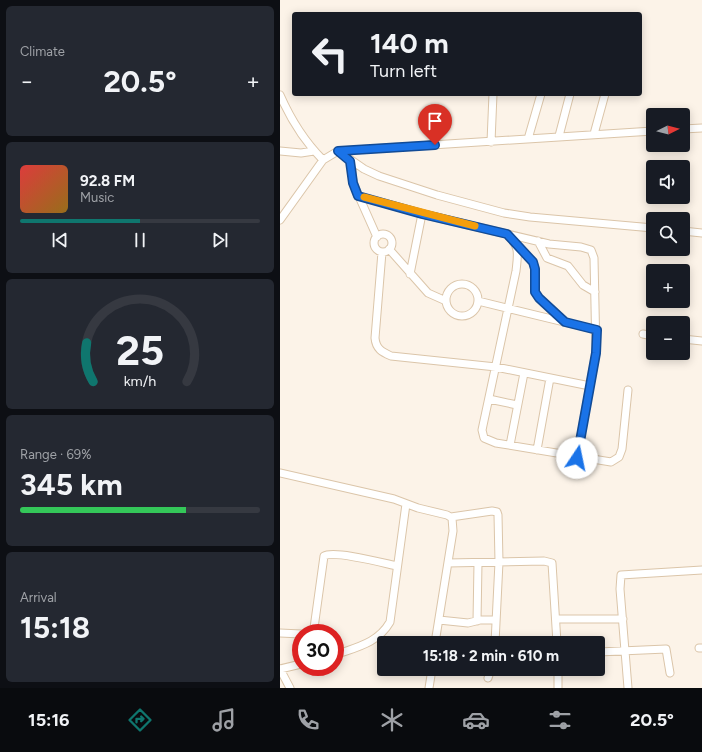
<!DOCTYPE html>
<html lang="en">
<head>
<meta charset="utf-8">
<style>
	:root { --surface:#171b24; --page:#242831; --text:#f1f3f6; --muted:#9ea1a6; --line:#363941; --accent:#0f766e }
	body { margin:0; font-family:Figtree,sans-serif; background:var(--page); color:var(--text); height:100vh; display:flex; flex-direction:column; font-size:15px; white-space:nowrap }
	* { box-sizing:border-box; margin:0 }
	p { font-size:13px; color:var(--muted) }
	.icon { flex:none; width:22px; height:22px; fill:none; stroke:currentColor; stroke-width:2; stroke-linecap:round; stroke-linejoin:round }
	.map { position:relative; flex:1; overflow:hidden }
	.panel { display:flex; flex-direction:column; gap:6px; padding:6px; background:#0d0f14; width:280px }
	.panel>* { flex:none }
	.top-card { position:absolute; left:12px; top:12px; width:350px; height:84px; border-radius:4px; box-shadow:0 2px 10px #0003; background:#171b24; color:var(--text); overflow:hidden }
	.needle { width:26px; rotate:84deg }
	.controls { position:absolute; left:366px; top:108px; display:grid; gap:8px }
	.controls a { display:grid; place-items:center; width:44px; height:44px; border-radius:4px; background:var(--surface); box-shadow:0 2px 10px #0003; font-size:20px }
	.speed { position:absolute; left:12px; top:624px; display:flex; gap:8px; font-size:20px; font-weight:700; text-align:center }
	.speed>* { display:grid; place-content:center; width:52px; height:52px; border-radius:50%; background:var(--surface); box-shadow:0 2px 10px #0003; line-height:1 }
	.speed .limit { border:6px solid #d22; background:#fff; color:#111 }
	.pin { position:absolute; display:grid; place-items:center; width:34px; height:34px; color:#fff; margin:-41px -17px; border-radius:50% 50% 50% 0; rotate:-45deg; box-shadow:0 0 4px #0007 }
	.pin .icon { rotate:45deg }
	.me { position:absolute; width:44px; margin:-22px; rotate:11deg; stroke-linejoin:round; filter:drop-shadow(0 0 3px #0008) }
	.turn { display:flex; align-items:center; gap:14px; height:84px; padding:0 12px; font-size:18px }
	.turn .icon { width:52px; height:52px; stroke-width:2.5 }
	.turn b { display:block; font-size:28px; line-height:34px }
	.big { font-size:30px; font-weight:700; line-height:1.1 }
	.panel .widget { flex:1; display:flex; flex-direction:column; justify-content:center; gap:6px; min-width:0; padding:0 14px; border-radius:6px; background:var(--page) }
	.panel .dial { align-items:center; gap:0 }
	.dial svg { height:104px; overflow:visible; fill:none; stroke:var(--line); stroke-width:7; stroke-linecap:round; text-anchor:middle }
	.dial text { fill:var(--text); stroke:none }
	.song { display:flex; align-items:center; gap:12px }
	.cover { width:48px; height:48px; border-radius:6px; background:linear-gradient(135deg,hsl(0 70% 55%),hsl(40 70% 35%)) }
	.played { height:4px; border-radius:2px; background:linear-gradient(90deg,var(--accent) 50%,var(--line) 50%) }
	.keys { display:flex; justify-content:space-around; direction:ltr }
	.heat { display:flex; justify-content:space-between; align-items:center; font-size:22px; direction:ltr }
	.charge { height:6px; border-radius:3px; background:linear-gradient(90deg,#34c759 69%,var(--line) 0) }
	.trip { position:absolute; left:97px; top:636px; width:228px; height:40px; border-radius:4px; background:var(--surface); box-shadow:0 2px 10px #0003; font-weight:700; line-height:40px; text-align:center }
	.menu { display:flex; height:64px; justify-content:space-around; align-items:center; background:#090b0e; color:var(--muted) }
	.menu .icon { width:28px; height:28px }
	.menu .on { color:var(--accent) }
	.menu b { font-size:18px; color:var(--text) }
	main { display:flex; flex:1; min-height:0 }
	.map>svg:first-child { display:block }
</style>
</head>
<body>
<main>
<section class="panel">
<div class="widget"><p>Climate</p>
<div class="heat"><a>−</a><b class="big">20.5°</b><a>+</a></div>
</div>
<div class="widget">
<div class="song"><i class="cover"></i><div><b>92.8 FM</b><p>Music</p></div></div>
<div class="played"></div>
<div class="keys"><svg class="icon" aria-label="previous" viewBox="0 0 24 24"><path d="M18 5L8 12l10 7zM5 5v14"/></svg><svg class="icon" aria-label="pause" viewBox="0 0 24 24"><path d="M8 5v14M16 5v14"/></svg><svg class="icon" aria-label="next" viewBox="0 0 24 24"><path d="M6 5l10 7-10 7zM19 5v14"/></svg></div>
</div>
<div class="widget dial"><svg viewBox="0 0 100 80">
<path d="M14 69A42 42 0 1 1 86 69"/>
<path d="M14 69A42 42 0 0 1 9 39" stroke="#0f766e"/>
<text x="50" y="56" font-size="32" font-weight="700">25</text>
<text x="50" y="72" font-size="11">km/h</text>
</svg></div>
<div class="widget"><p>Range · 69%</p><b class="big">345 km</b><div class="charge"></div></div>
<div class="widget"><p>Arrival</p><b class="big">15:18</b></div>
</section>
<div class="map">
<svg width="422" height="688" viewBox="0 0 422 688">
	<rect width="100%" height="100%" fill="#fcf3e8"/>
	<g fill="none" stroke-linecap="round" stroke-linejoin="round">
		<g stroke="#dbc5a9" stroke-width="9">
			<path id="minor" d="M0 95C11 120 23 140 43 160
				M403 129 422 128
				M314 134 325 94
				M279 136 290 94
				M248 139 261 94
				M211 142 213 94
				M0 151 21 153 34 151
				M58 151 84 169 99 176 157 195 224 213 250 217 373 228
				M71 161 73 183 97 237
				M78 196 142 214 227 234C240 247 238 253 236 271L202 430 204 438 216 443 331 462 339 457 342 449 348 390
				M0 220 43 160 58 151 373 131
				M403 231 422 233
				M227 234 269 244 301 247 311 250 314 258 316 353 297 457
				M94 243a9 9 0 1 1 18 0a9 9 0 1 1-18 0Z
				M258 241 267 258 288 266 303 285 315 292
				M237 246 253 262 255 269V292L259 298 285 322
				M109 249 148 293 166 301
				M102 252 95 338C96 349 102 352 111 356L216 367 310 386
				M130 274 142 214
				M166 300a16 16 0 1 1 32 0a16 16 0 1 1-32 0Z
				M198 301 317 330
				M363 334 373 336
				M403 339 422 341
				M209 399 237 405
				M230 445 244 373
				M257 450 270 378
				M0 473 114 499 138 508 167 515 172 518 173 531 155 643
				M171 517 212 511 217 512 218 515 219 562 215 643
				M168 563 264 561 272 563 277 643
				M276 619H343
				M159 620 188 623 200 620H216
				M197 621 198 563
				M0 633 21 634
				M31 633 34 628 44 556C54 550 103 563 117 566
				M419 648H422
				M318 652 386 649 390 673
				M55 655C77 647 98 643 110 622L126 504
				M0 669 10 688
				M0 669 21 664
				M278 669V688
				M208 678 211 669
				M149 688 152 669
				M348 688 340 589 341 575 422 570"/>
		</g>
		<use href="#minor" stroke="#fff" stroke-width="7"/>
	</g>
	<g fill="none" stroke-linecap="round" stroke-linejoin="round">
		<g stroke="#114b97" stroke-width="10">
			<path id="route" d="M155 145 58 151 70 161 73 183 78 196 142 214 227 234 253 262 255 269V292L259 298 285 322 317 330 316 353 297 458"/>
		</g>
		<use href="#route" stroke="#1a73e8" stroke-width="7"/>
		<path stroke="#f59e0b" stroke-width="7" d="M84 197 195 226"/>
	</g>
</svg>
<div class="controls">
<a><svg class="needle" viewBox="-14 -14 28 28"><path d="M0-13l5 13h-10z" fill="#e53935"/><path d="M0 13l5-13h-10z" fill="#9ea1a6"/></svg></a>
<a><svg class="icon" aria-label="sound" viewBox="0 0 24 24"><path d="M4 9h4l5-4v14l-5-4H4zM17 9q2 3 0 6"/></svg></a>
<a><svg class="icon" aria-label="search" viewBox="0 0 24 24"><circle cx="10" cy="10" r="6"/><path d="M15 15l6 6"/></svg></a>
<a>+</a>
<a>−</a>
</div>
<div class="speed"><div class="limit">30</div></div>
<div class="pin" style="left:155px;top:145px;background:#d93025"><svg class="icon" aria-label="arrive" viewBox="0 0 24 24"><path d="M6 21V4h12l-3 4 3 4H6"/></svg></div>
<svg class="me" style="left:297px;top:458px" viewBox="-20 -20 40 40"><circle r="19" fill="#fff"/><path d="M0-13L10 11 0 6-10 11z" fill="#1a73e8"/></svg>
<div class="trip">15:18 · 2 min · 610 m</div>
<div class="top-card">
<div class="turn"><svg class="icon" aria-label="left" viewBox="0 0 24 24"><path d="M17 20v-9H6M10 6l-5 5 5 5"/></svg><div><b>140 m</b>Turn left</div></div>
</div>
</div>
</main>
<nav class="menu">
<b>15:16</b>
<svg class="icon on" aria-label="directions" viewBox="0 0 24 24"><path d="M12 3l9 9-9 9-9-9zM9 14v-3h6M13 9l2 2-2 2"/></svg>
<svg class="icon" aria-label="music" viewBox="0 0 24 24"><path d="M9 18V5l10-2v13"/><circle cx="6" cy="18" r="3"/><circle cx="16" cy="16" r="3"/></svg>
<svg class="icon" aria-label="phone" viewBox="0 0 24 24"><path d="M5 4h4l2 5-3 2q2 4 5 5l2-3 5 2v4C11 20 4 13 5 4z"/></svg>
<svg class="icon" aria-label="climate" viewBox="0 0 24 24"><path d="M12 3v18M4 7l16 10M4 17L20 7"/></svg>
<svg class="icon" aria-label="car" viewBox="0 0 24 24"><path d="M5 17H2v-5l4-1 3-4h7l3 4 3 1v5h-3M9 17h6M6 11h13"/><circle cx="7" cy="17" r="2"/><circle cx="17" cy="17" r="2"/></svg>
<svg class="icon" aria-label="filters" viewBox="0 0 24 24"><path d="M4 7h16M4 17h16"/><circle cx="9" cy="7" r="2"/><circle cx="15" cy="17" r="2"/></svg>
<b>20.5°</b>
</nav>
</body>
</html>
